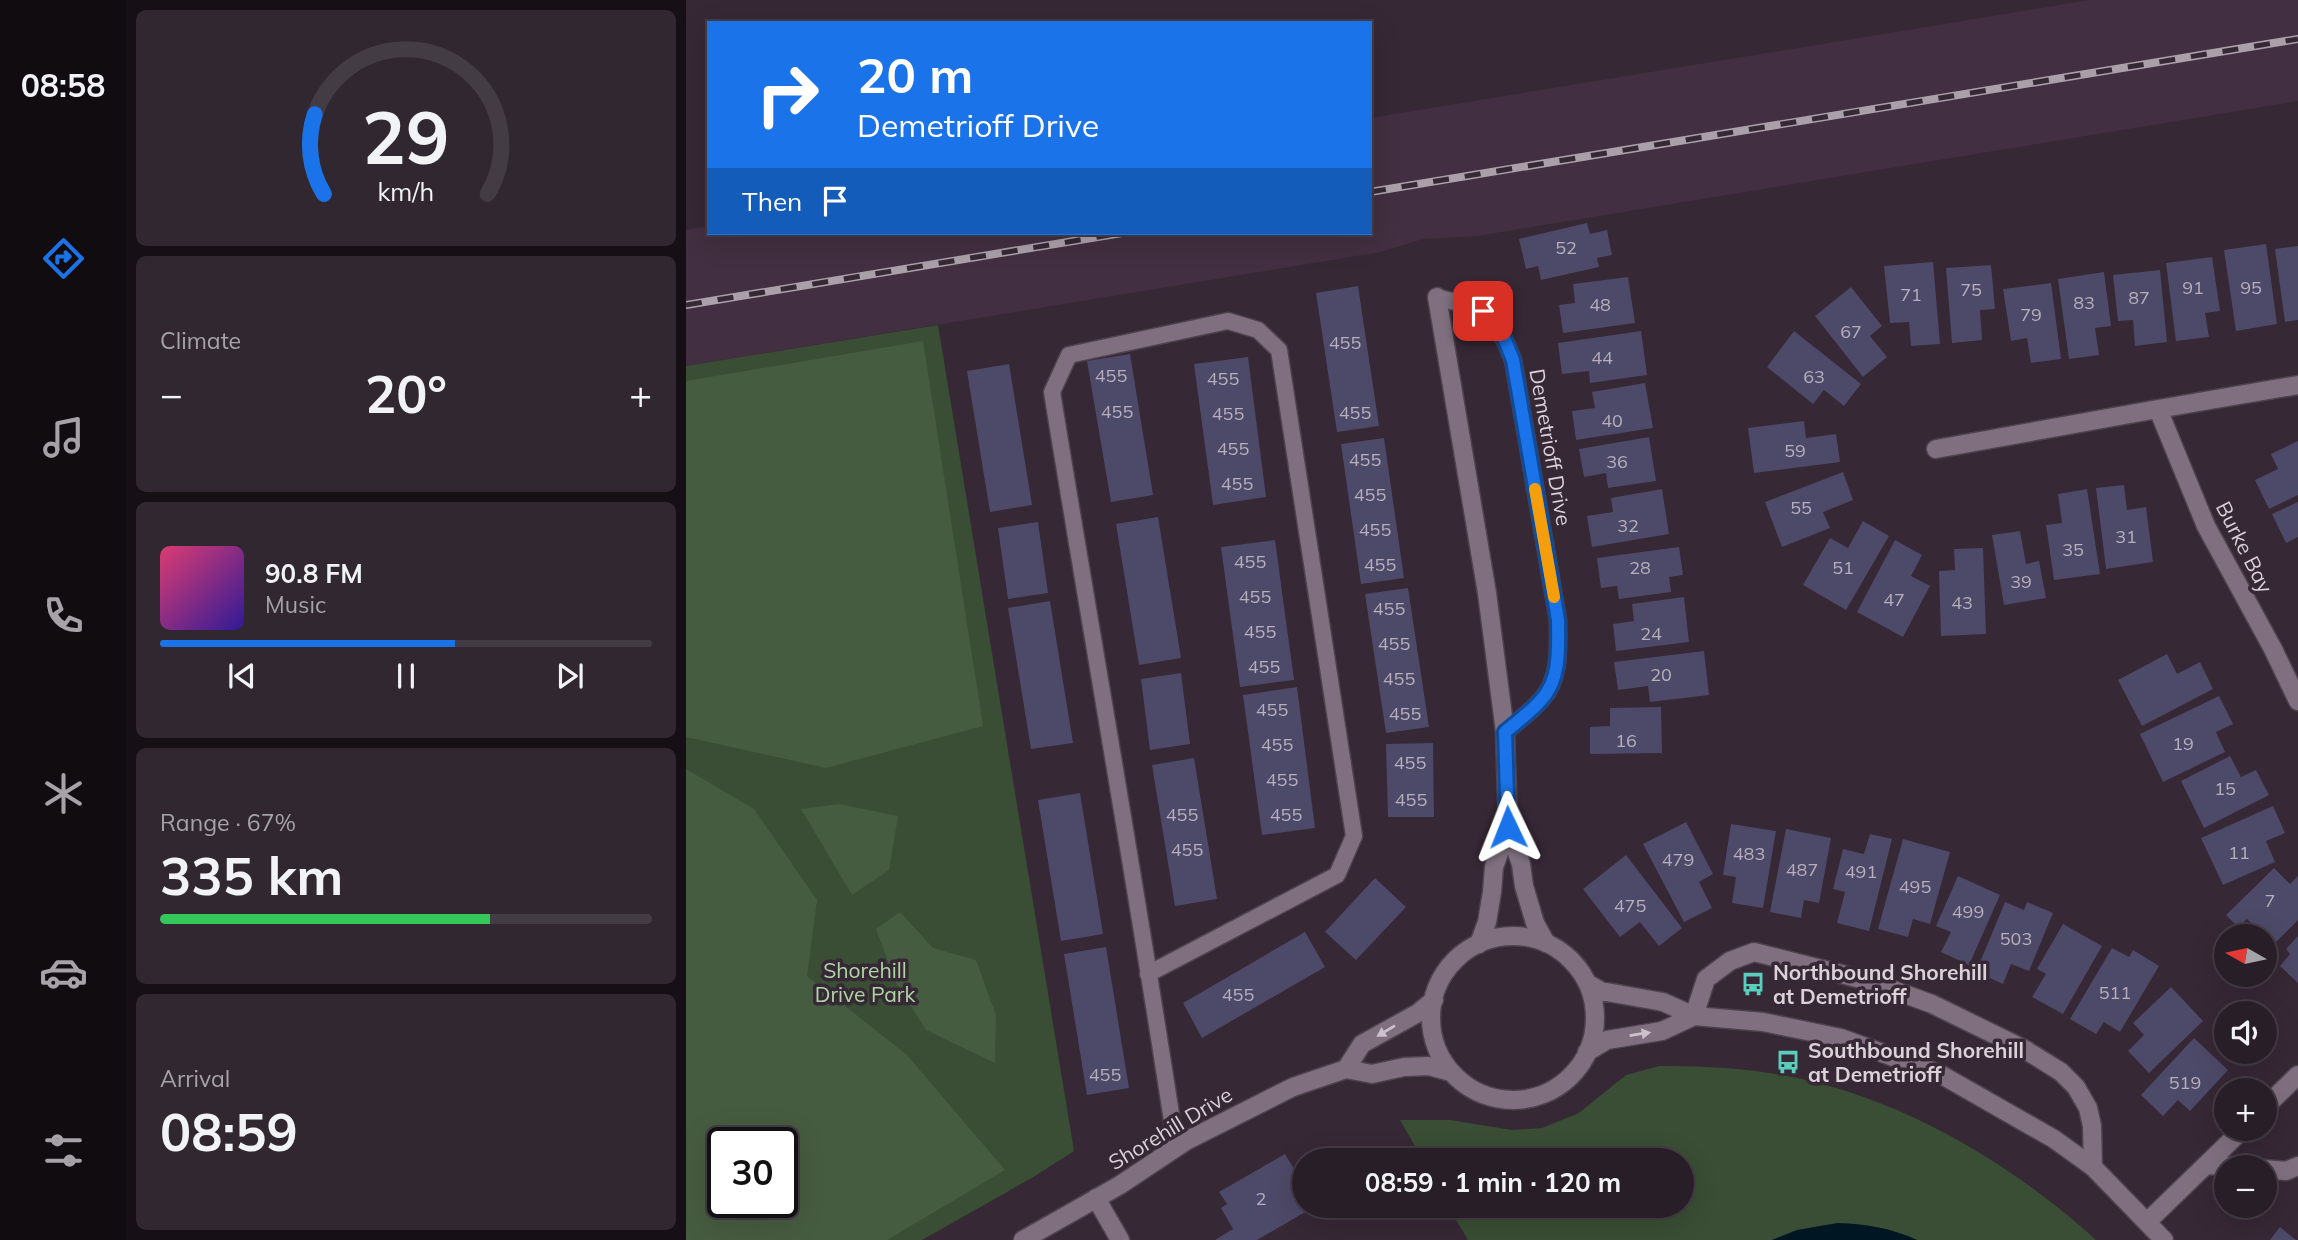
<!DOCTYPE html>
<html lang="en">
<head>
<meta charset="utf-8">
<style>
	:root { --surface:#281e28; --page:#302730; --text:#f1f3f6; --muted:#a5a2a8; --line:#443c45; --accent:#1a73e8 }
	body { margin:0; font-family:Mulish,sans-serif; background:var(--page); color:var(--text); height:100vh; display:flex; flex-direction:column; font-size:26px; white-space:nowrap }
	* { box-sizing:border-box; margin:0 }
	p { font-size:23px; color:var(--muted) }
	.icon { flex:none; width:38px; height:38px; fill:none; stroke:currentColor; stroke-width:2; stroke-linecap:round; stroke-linejoin:round }
	.map { position:relative; flex:1; overflow:hidden }
	.sheet { display:flex; flex-direction:column; gap:10px; padding:10px; background:#161016; width:560px }
	.sheet>* { flex:none }
	.hud { position:absolute; left:21px; top:21px; width:665px; height:214px; border-radius:0px; box-shadow:0 7px 28px #0002,0 0 0 2px var(--line); background:#1a73e8; color:#fff; overflow:hidden }
	.needle { width:46px; rotate:279deg }
	.fabs { position:absolute; left:1528px; top:924px; display:grid; gap:14px }
	.fabs a { display:grid; place-items:center; width:63px; height:63px; border-radius:50%; background:var(--surface); box-shadow:0 7px 28px #0002,0 0 0 2px var(--line); font-size:35px }
	.speed { position:absolute; left:21px; top:1127px; display:flex; gap:14px; font-size:35px; font-weight:700; text-align:center }
	.speed>* { display:grid; place-content:center; width:91px; height:91px; border-radius:50%; background:var(--surface); box-shadow:0 7px 28px #0002,0 0 0 2px var(--line); line-height:1 }
	.speed .limit { border:4px solid #111; border-radius:10px; background:#fff; color:#111 }
	.pin { position:absolute; display:grid; place-items:center; width:60px; height:60px; color:#fff; margin:-30px; border-radius:14px; box-shadow:0 4px 10px #0006 }
	.me { position:absolute; width:77px; margin:-38px; rotate:358deg; stroke-linejoin:round; filter:drop-shadow(0 0 5px #0008) }
	.turn { display:flex; align-items:center; gap:24px; height:147px; padding:0 35px; font-size:32px }
	.turn .icon { width:91px; height:91px; stroke-width:2.5 }
	.turn b { display:block; font-size:49px; line-height:60px }
	.then { display:flex; align-items:center; height:66px; padding:0 35px; background:#0003; gap:14px; font-size:26px }
	.big { font-size:52px; font-weight:700; line-height:1.1 }
	.sheet .tile { flex:1; display:flex; flex-direction:column; justify-content:center; gap:10px; min-width:0; padding:0 24px; border-radius:10px; background:var(--page) }
	.sheet .dial { align-items:center; gap:0 }
	.dial svg { height:182px; overflow:visible; fill:none; stroke:var(--line); stroke-width:7; stroke-linecap:round; text-anchor:middle }
	.dial text { fill:var(--text); stroke:none }
	.song { display:flex; align-items:center; gap:21px }
	.cover { width:84px; height:84px; border-radius:10px; background:linear-gradient(135deg,hsl(340 70% 55%),hsl(250 70% 35%)) }
	.played { height:7px; border-radius:4px; background:linear-gradient(90deg,var(--accent) 60%,var(--line) 60%) }
	.keys { display:flex; justify-content:space-around; direction:ltr }
	.heat { display:flex; justify-content:space-between; align-items:center; font-size:38px; direction:ltr }
	.charge { height:10px; border-radius:5px; background:linear-gradient(90deg,#34c759 67%,var(--line) 0) }
	.trip { position:absolute; left:606px; top:1148px; width:402px; height:70px; border-radius:35px; background:var(--surface); box-shadow:0 7px 28px #0002,0 0 0 2px var(--line); font-weight:700; line-height:70px; text-align:center }
	main { display:flex; flex:1; min-height:0 }
	.dock { display:flex; flex-direction:column; width:126px; justify-content:space-around; align-items:center; background:#100c10; color:var(--muted) }
	.dock .icon { width:49px; height:49px }
	.dock .on { color:var(--accent) }
	.dock b { font-size:32px; color:var(--text) }
	.map>svg:first-child { display:block }
</style>
</head>
<body>
<main>
<nav class="dock">
<b>08:58</b>
<svg class="icon on" aria-label="directions" viewBox="0 0 24 24"><path d="M12 3l9 9-9 9-9-9zM9 14v-3h6M13 9l2 2-2 2"/></svg>
<svg class="icon" aria-label="music" viewBox="0 0 24 24"><path d="M9 18V5l10-2v13"/><circle cx="6" cy="18" r="3"/><circle cx="16" cy="16" r="3"/></svg>
<svg class="icon" aria-label="phone" viewBox="0 0 24 24"><path d="M5 4h4l2 5-3 2q2 4 5 5l2-3 5 2v4C11 20 4 13 5 4z"/></svg>
<svg class="icon" aria-label="climate" viewBox="0 0 24 24"><path d="M12 3v18M4 7l16 10M4 17L20 7"/></svg>
<svg class="icon" aria-label="car" viewBox="0 0 24 24"><path d="M5 17H2v-5l4-1 3-4h7l3 4 3 1v5h-3M9 17h6M6 11h13"/><circle cx="7" cy="17" r="2"/><circle cx="17" cy="17" r="2"/></svg>
<svg class="icon" aria-label="filters" viewBox="0 0 24 24"><path d="M4 7h16M4 17h16"/><circle cx="9" cy="7" r="2"/><circle cx="15" cy="17" r="2"/></svg>
</nav>
<section class="sheet">
<div class="tile dial"><svg viewBox="0 0 100 80">
<path d="M14 69A42 42 0 1 1 86 69"/>
<path d="M14 69A42 42 0 0 1 10 34" stroke="#1a73e8"/>
<text x="50" y="56" font-size="32" font-weight="700">29</text>
<text x="50" y="72" font-size="11">km/h</text>
</svg></div>
<div class="tile"><p>Climate</p>
<div class="heat"><a>−</a><b class="big">20°</b><a>+</a></div>
</div>
<div class="tile">
<div class="song"><i class="cover"></i><div><b>90.8 FM</b><p>Music</p></div></div>
<div class="played"></div>
<div class="keys"><svg class="icon" aria-label="previous" viewBox="0 0 24 24"><path d="M18 5L8 12l10 7zM5 5v14"/></svg><svg class="icon" aria-label="pause" viewBox="0 0 24 24"><path d="M8 5v14M16 5v14"/></svg><svg class="icon" aria-label="next" viewBox="0 0 24 24"><path d="M6 5l10 7-10 7zM19 5v14"/></svg></div>
</div>
<div class="tile"><p>Range · 67%</p><b class="big">335 km</b><div class="charge"></div></div>
<div class="tile"><p>Arrival</p><b class="big">08:59</b></div>
</section>
<div class="map">
<svg width="1612" height="1240" viewBox="0 0 1612 1240">
	<rect width="100%" height="100%" fill="#362835"/>
	<path fill="#422f41" d="M1404 0H1612V101L791 236 737 239 695 252 0 366V230L23 226V233H684V118Z"/>
	<path fill="#394e34" fill-rule="evenodd" d="M252 325 388 1151 349 1176 236 1240H0V366ZM37 1143H96V1202H37Z
		M973 1066C1006 1066 1037 1067 1070 1071 1197 1087 1316 1155 1410 1240H1231C1176 1218 1141 1219 1086 1240H782L762 1206H996V1160H737L714 1120H764L826 1130 856 1128 893 1113 940 1075Z"/>
	<path fill="#465c40" fill-rule="evenodd" d="M237 341 297 726 140 768 0 737V381Z
		M0 769 68 809 131 900 121 976 221 1055 319 1170 201 1240H0ZM37 1143H96V1202H37Z
		M153 804 212 816 203 870 166 895 115 809Z
		M214 912 247 948 290 960 310 1015 309 1063 240 1030 209 981 190 929Z"/>
	<path fill="#001623" d="M1152 1223C1180 1224 1205 1228 1231 1240H1086L1111 1230Z"/>
	<path fill="#4d4968" d="M901 223 904 234 921 230 926 255 911 258 913 267 855 280 852 266 840 269 833 239Z
		M1580 244 1591 324 1550 331 1538 250Z
		M1612 246V320L1599 322 1589 249Z
		M1526 257 1534 311 1519 313 1523 337 1490 341 1480 263Z
		M1247 262 1254 344 1225 346 1223 322 1204 323 1198 266Z
		M1305 265 1309 309 1294 310 1296 340 1266 343 1260 268Z
		M1474 270 1481 342 1449 346 1447 320 1432 321 1427 275Z
		M1418 272 1425 326 1409 328 1413 355 1383 359 1372 279Z
		M942 277 949 323 877 333 873 305 889 303 887 284Z
		M1365 283 1375 359 1345 363 1341 338 1325 341 1317 289Z
		M672 286 693 426 651 432 630 293Z
		M1165 287 1196 326 1184 336 1201 357 1177 377 1129 316Z
		M955 331 961 375 904 383 903 371 876 374 872 343Z
		M1108 331 1175 384 1158 406 1138 390 1127 404 1081 367Z
		M444 354 467 495 425 502 401 361Z
		M562 357 580 497 527 505 508 364Z
		M323 364 346 505 304 512 281 371Z
		M959 383 967 428 890 440 886 411 909 408 906 392Z
		M1118 421 1120 438 1150 434 1154 462 1068 473 1062 428Z
		M963 437 970 481 922 488 920 473 898 477 893 449Z
		M698 438 718 578 675 584 655 444Z
		M1612 441V495L1583 509 1569 480 1592 469 1585 454Z
		M1157 472 1167 500 1137 512 1144 528 1096 547 1079 502Z
		M1438 485 1441 510 1460 507 1467 562 1420 569 1410 488Z
		M976 489 983 534 906 547 901 516 927 512 925 498Z
		M1401 489 1414 574 1368 580 1360 525 1376 523 1372 494Z
		M1612 502V537L1600 543 1586 514Z
		M472 517 495 658 453 665 430 524Z
		M1177 521 1203 536 1160 610 1117 585 1144 538 1162 548Z
		M352 522 362 593 322 599 312 528Z
		M1334 531 1340 564 1353 561 1360 598 1318 605 1306 535Z
		M589 540 608 680 554 687 535 547Z
		M1209 540 1236 555 1225 576 1244 586 1217 637 1171 612Z
		M993 547 997 575 983 577 985 592 933 599 931 586 915 588 911 558Z
		M1297 548 1300 634 1255 636 1253 571 1269 570 1268 549Z
		M722 588 743 727 700 733 679 594Z
		M998 597 1003 642 930 651 927 624 948 621 946 604Z
		M364 601 387 743 345 749 322 608Z
		M1018 651 1023 695 964 702 962 686 932 690 928 662Z
		M1481 654 1491 674 1514 662 1527 689 1456 726 1432 680Z
		M495 673 504 744 464 750 455 679Z
		M611 687 629 828 576 835 557 695Z
		M1533 696 1547 724 1530 732 1539 752 1477 782 1454 734Z
		M975 707 976 753 904 754V727L924 726V708Z
		M747 743 748 817H702L700 744Z
		M1544 756 1555 777 1570 770 1583 795 1518 828 1495 781Z
		M508 758 531 899 489 906 466 765Z
		M394 793 417 934 375 941 352 800Z
		M1587 806 1599 833 1580 841 1589 862 1537 885 1515 838Z
		M1000 822 1027 874 1013 882 1026 908 998 922 957 844Z
		M1045 824 1090 831 1077 908 1046 903 1050 877 1037 875Z
		M1100 829 1145 838 1133 903 1118 900 1115 918 1084 912Z
		M1184 834 1206 839 1183 931 1151 923 1159 892 1147 889 1157 849 1178 854Z
		M1217 839 1264 852 1244 924 1227 919 1222 937 1192 929Z
		M940 855 996 928 973 946 954 922 934 937 897 889Z
		M1588 868 1604 884 1612 876V920L1587 945 1561 919 1552 927 1540 915Z
		M1272 876 1314 895 1283 965 1255 952 1265 932 1250 926Z
		M689 878 720 907 670 960 639 932Z
		M1319 902 1338 910 1341 902 1367 913 1343 971 1325 964 1317 984 1290 972Z
		M1377 924 1416 946 1377 1014 1346 997 1360 974 1351 969Z
		M619 932 639 967 516 1038 497 1003Z
		M1612 936V983L1594 966 1604 954 1600 949Z
		M420 947 443 1088 401 1095 378 954Z
		M1426 948 1443 957 1447 950 1473 966 1434 1032 1418 1022 1410 1034 1384 1019Z
		M1485 987 1517 1021 1463 1073 1442 1051 1458 1035 1447 1023Z
		M1508 1038 1542 1070 1504 1111 1492 1100 1477 1116 1455 1095Z
		M599 1154 614 1179 605 1184 621 1211 571 1240H529L547 1229 535 1208 541 1204 533 1192Z
		M1594 1227 1610 1240H1584Z"/>
	<g fill="none" stroke-linecap="round" stroke-linejoin="round">
		<g stroke="#4e434d" stroke-width="19">
			<path id="lane" d="M751 297C803 312 806 308 827 360L872 620C872 647 875 678 856 699 846 711 831 722 819 732
				M462 974 651 875 668 836 593 350 572 330 542 321 383 355 366 392C407 644 452 895 490 1147"/>
		</g>
		<g stroke="#4e434d" stroke-width="21">
			<path id="street" d="M751 297 801 593 819 732 822 827 835 864 838 886 849 923 860 943
				M1612 385 1472 409 1520 526 1587 649 1612 701
				M1250 449 1472 409
				M793 944 801 922 806 892 808 867 822 827
				M1008 1016 1020 979 1044 961 1068 952 1183 981 1246 1004 1338 1049 1375 1072 1390 1087 1402 1108 1406 1126 1407 1167
				M1578 1108 1612 1075
				M1521 1165 1555 1167
				M1578 1169 1600 1171 1612 1166
				M410 1198 434 1240
				M1461 1222 1557 1129"/>
		</g>
		<g stroke="#4e434d" stroke-width="21">
			<path id="secondary" d="M745 1018a82 82 0 1 1 164 0a82 82 0 1 1-164 0Z
				M901 983 915 991 977 1002 1008 1016 1077 1022 1155 1038 1254 1074 1368 1139 1407 1167 1478 1240
				M901 1052 921 1040 976 1031 1008 1016
				M660 1069 676 1044 732 1013 748 1000
				M337 1240 434 1185 500 1141 607 1087 660 1069 686 1074 718 1067 743 1066 765 1072"/>
		</g>
		<use href="#lane" stroke="#80707f" stroke-width="16"/>
		<use href="#street" stroke="#80707f" stroke-width="18"/>
		<use href="#secondary" stroke="#80707f" stroke-width="18"/>
		<g stroke="#aba0aa" stroke-width="8">
			<path id="rail" d="M684 192 1612 39
				M0 305 436 233"/>
		</g>
		<use href="#rail" stroke="#362835" stroke-width="5" stroke-dasharray="16" stroke-linecap="butt"/>
	</g>
	<defs><path id="oneway-solid" d="M-6-.8H1V-3.2L6.5 0L1 3.2V.8H-6Z" transform="scale(1.75)"/></defs>
	<g fill="#ccc2cc">
		<use href="#oneway-solid" transform="translate(700 1031) rotate(149)"/>
		<use href="#oneway-solid" transform="translate(954 1034) rotate(-9)"/>
	</g>
	<g fill="none" stroke-linecap="round" stroke-linejoin="round">
		<g stroke="#114b97" stroke-width="18">
			<path id="route" d="M797 311 813 326 827 360 872 620C872 647 875 678 856 699 846 711 831 722 819 732L822 827"/>
		</g>
		<use href="#route" stroke="#1a73e8" stroke-width="12"/>
		<path stroke="#f59e0b" stroke-width="12" d="M849 489 868 597"/>
	</g>
	<defs>
		<g id="bus-bare" transform="scale(1.89)"><path d="M-5-6H5V4H4V6H2V4H-2V6H-4V4H-5ZM-3.5-4V0h7V-4ZM-3.5 1.2v1.5H-2V1.2ZM2 1.2v1.5H3.5V1.2Z" fill="#5acebd" stroke="#362835" stroke-width="2.5" paint-order="stroke"/></g>
	</defs>
	<g fill-rule="evenodd">
		<use href="#bus-bare" x="1067" y="984"/>
		<use href="#bus-bare" x="1102" y="1062"/>
	</g>
	<g text-anchor="middle" dominant-baseline="central" stroke-width="7" stroke-linejoin="round" paint-order="stroke">
		<g font-size="18" fill="#b7afbd">
			<text x="880" y="247">52</text>
			<text x="1507" y="287">91</text>
			<text x="1565" y="287">95</text>
			<text x="1285" y="289">75</text>
			<text x="1225" y="294">71</text>
			<text x="1453" y="297">87</text>
			<text x="1398" y="302">83</text>
			<text x="914" y="304">48</text>
			<text x="1345" y="314">79</text>
			<text x="1165" y="331">67</text>
			<text x="659" y="342">455</text>
			<text x="916" y="357">44</text>
			<text x="425" y="375">455</text>
			<text x="1128" y="376">63</text>
			<text x="537" y="378">455</text>
			<text x="431" y="411">455</text>
			<text x="669" y="412">455</text>
			<text x="542" y="413">455</text>
			<text x="926" y="420">40</text>
			<text x="547" y="448">455</text>
			<text x="1109" y="450">59</text>
			<text x="679" y="459">455</text>
			<text x="931" y="461">36</text>
			<text x="551" y="483">455</text>
			<text x="684" y="494">455</text>
			<text x="1115" y="507">55</text>
			<text x="942" y="525">32</text>
			<text x="689" y="529">455</text>
			<text x="1440" y="536">31</text>
			<text x="1387" y="549">35</text>
			<text x="564" y="561">455</text>
			<text x="694" y="564">455</text>
			<text x="954" y="567">28</text>
			<text x="1157" y="567">51</text>
			<text x="1335" y="581">39</text>
			<text x="569" y="596">455</text>
			<text x="1208" y="599">47</text>
			<text x="1276" y="602">43</text>
			<text x="703" y="608">455</text>
			<text x="574" y="631">455</text>
			<text x="965" y="633">24</text>
			<text x="708" y="643">455</text>
			<text x="578" y="666">455</text>
			<text x="975" y="674">20</text>
			<text x="713" y="678">455</text>
			<text x="586" y="709">455</text>
			<text x="719" y="713">455</text>
			<text x="940" y="740">16</text>
			<text x="1497" y="743">19</text>
			<text x="591" y="744">455</text>
			<text x="724" y="762">455</text>
			<text x="596" y="779">455</text>
			<text x="1539" y="788">15</text>
			<text x="725" y="799">455</text>
			<text x="496" y="814">455</text>
			<text x="600" y="814">455</text>
			<text x="501" y="849">455</text>
			<text x="1553" y="852">11</text>
			<text x="1063" y="853">483</text>
			<text x="992" y="859">479</text>
			<text x="1116" y="869">487</text>
			<text x="1175" y="871">491</text>
			<text x="1229" y="886">495</text>
			<text x="1584" y="900">7</text>
			<text x="944" y="905">475</text>
			<text x="1282" y="911">499</text>
			<text x="1330" y="938">503</text>
			<text x="1429" y="992">511</text>
			<text x="552" y="994">455</text>
			<text x="419" y="1074">455</text>
			<text x="1499" y="1082">519</text>
			<text x="575" y="1198">2</text>
		</g>
		<g font-size="21" fill="#dad1d9" stroke="#362835">
			<text transform="translate(865 447) rotate(80)">Demetrioff Drive</text>
			<text transform="translate(1559 547) rotate(63)">Burke Bay</text>
			<text transform="translate(484 1128) rotate(-31)">Shorehill Drive</text>
		</g>
		<g font-size="21" fill="#afd7a4" stroke="#362835">
			<text x="179" y="970">Shorehill<tspan x="179" dy="24">Drive Park</tspan></text>
		</g>
		<g font-size="21" font-weight="bold" fill="#dad1d9" stroke="#362835" text-anchor="start">
			<text x="1087" y="972">Northbound Shorehill<tspan x="1087" dy="24">at Demetrioff</tspan></text>
			<text x="1122" y="1050">Southbound Shorehill<tspan x="1122" dy="24">at Demetrioff</tspan></text>
		</g>
	</g>
</svg>
<div class="fabs">
<a><svg class="needle" viewBox="-14 -14 28 28"><path d="M0-13l5 13h-10z" fill="#e53935"/><path d="M0 13l5-13h-10z" fill="#a5a2a8"/></svg></a>
<a><svg class="icon" aria-label="sound" viewBox="0 0 24 24"><path d="M4 9h4l5-4v14l-5-4H4zM17 9q2 3 0 6"/></svg></a>
<a>+</a>
<a>−</a>
</div>
<div class="speed"><div class="limit">30</div></div>
<div class="pin" style="left:797px;top:311px;background:#d93025"><svg class="icon" aria-label="arrive" viewBox="0 0 24 24"><path d="M6 21V4h12l-3 4 3 4H6"/></svg></div>
<svg class="me" style="left:822px;top:827px" viewBox="-20 -20 40 40"><path d="M0-17L14 15 0 8-14 15z" fill="#1a73e8" stroke="#fff" stroke-width="4"/></svg>
<div class="trip">08:59 · 1 min · 120 m</div>
<div class="hud">
<div class="turn"><svg class="icon" aria-label="right" viewBox="0 0 24 24"><path d="M7 20v-9h11M14 6l5 5-5 5"/></svg><div><b>20 m</b>Demetrioff Drive</div></div>
<div class="then">Then<svg class="icon" aria-label="arrive" viewBox="0 0 24 24"><path d="M6 21V4h12l-3 4 3 4H6"/></svg></div>
</div>
</div>
</main>
</body>
</html>
